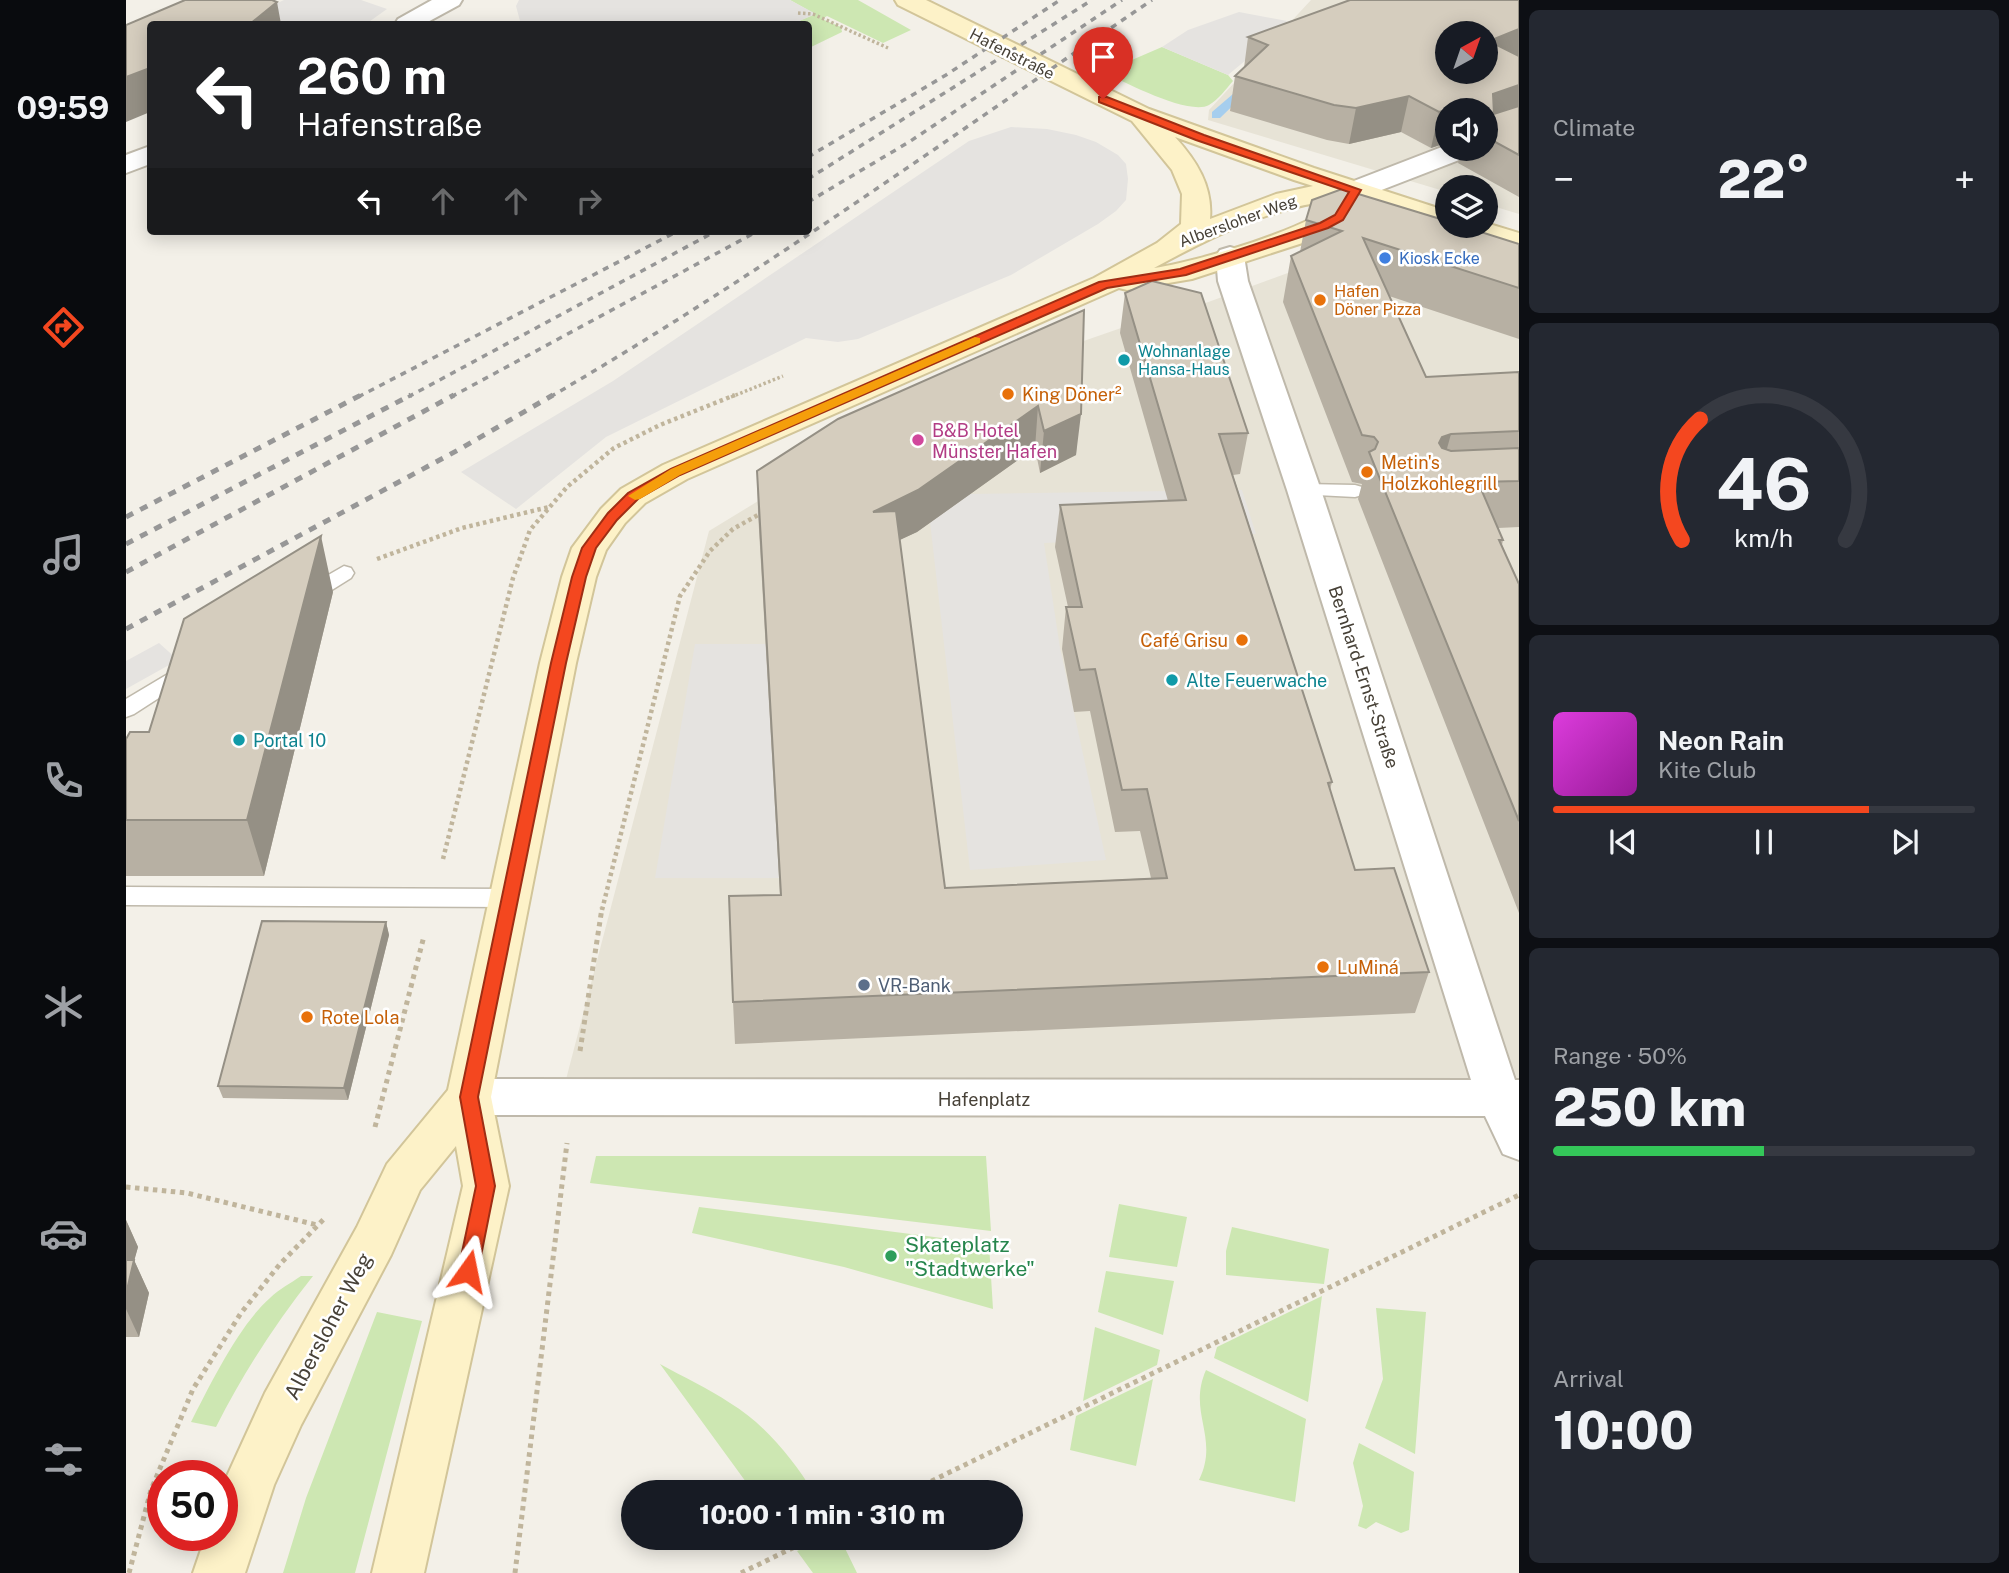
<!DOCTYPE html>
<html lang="en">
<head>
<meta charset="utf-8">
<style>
	:root { --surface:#171b24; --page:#242831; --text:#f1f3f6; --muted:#9ea1a6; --line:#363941; --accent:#f4471f }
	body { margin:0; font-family:"Public Sans",sans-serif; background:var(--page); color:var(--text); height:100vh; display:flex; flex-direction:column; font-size:26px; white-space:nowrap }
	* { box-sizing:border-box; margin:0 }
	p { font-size:23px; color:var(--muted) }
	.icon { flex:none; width:38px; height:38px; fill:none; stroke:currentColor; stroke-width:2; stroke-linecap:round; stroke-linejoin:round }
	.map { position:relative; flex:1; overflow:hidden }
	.panel { display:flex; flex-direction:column; gap:10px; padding:10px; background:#0d0f14; width:490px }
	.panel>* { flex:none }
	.guide { position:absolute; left:21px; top:21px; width:665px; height:214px; border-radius:7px; box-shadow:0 4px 18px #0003; background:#202124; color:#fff; overflow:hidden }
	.needle { width:46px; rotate:40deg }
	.fabs { position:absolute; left:1309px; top:21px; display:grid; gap:14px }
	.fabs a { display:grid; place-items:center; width:63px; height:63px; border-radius:50%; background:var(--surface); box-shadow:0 4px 18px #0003; font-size:35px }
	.speed { position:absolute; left:21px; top:1460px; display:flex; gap:14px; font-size:35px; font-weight:700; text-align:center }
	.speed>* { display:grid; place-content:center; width:91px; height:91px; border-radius:50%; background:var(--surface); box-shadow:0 4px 18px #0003; line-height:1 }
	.speed .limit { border:10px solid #d22; background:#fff; color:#111 }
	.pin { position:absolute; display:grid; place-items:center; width:60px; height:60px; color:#fff; margin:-72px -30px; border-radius:50% 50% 50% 0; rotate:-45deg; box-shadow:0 0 7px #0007 }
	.pin .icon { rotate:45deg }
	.me { position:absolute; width:77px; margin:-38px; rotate:12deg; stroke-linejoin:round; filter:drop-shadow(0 0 5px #0008) }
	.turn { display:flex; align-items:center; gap:24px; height:147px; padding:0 35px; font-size:32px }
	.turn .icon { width:91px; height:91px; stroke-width:2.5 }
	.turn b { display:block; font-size:49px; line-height:60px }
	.lanes { display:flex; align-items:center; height:66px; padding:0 35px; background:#0003; justify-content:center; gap:35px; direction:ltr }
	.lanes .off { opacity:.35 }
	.big { font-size:52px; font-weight:800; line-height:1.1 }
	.panel .widget { flex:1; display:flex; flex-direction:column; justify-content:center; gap:10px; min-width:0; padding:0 24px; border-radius:10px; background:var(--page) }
	.panel .dial { align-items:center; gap:0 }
	.dial svg { height:182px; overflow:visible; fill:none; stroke:var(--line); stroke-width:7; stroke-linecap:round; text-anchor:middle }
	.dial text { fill:var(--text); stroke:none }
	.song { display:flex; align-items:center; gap:21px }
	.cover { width:84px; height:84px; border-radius:10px; background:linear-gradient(135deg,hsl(300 70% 55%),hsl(300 70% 35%)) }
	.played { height:7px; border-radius:4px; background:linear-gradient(90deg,var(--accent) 75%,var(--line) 75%) }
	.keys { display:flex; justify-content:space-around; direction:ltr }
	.heat { display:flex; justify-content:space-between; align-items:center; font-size:38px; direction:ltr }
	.charge { height:10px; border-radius:5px; background:linear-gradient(90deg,#34c759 50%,var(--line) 0) }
	.trip { position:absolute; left:495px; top:1480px; width:402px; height:70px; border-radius:35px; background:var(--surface); box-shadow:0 4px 18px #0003; font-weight:800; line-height:70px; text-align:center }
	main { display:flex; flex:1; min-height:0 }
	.tab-bar { display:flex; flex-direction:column; width:126px; justify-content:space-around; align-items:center; background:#090b0e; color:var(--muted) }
	.tab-bar .icon { width:49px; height:49px }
	.tab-bar .current { color:var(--accent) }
	.tab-bar b { font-size:32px; color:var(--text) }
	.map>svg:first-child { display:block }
</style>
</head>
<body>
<main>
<nav class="tab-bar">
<b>09:59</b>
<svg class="icon current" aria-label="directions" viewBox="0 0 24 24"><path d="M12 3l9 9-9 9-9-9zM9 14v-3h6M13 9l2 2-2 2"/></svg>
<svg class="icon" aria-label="music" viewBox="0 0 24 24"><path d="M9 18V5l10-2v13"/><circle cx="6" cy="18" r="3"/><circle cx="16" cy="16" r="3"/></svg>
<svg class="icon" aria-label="phone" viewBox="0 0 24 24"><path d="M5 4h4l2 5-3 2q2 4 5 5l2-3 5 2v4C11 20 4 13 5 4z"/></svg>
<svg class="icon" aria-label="climate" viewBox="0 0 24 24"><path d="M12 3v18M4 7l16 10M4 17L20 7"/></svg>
<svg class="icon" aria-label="car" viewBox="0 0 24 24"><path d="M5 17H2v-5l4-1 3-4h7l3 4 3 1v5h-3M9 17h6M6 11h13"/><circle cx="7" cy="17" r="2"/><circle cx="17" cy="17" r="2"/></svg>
<svg class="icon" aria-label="filters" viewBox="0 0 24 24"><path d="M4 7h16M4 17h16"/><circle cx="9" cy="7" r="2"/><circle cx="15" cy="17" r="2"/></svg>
</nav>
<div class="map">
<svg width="1393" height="1573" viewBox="0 0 1393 1573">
	<rect width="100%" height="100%" fill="#f3f0e8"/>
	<path fill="#e7e3d6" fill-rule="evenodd" d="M1185 0H1393V214L1360 204V187H1321V192L1082 120 1083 110ZM1321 33H1360V72H1321ZM1321 110H1360V149H1321Z
		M1170 270 1393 289V1084L437 1091 583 531 811 392 1021 319 1066 308Z"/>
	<path fill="#cde7b2" d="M664 0H732L785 30 757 43 701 16 696 19 715 27 716 32 683 48 682 24H666L689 14Z
		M1036 47 1102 75 1107 81C1100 89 1092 100 1083 105 1063 116 998 82 978 72Z
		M470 1156H860L865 1231 464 1183Z
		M993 1204 1061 1217 1051 1267 983 1257Z
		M573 1207 863 1244 867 1309 718 1267 566 1233Z
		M1106 1227 1203 1249 1198 1284 1100 1275V1251Z
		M980 1271 1048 1281 1037 1335 972 1312Z
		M175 1276H187C149 1324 118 1372 90 1427L65 1422C84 1385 113 1325 144 1298 153 1289 165 1283 175 1276Z
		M1196 1296 1182 1402 1088 1358 1091 1347Z
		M1250 1308 1300 1312 1289 1454 1239 1428 1257 1379Z
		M251 1312 296 1321 229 1573H157L180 1498Z
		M969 1327 1034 1350 1031 1365 957 1401Z
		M534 1364C557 1377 582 1388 604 1403 639 1424 667 1459 688 1493H628Z
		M1080 1370 1180 1419 1169 1502 1073 1480C1094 1437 1061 1413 1080 1370Z
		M1027 1379 1010 1466 944 1450 950 1416Z
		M1233 1443 1288 1472 1283 1530 1275 1533 1250 1522 1240 1529 1232 1526 1237 1506 1227 1463Z
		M698 1538H714L731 1573H687L671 1551Z"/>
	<path fill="#e5e3e0" d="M158 0H235L261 9 240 24H150L128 14Z
		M393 0H664L690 14 666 24H405L402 21H394L390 6Z
		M1113 12 1161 21 1151 34 1102 75 1036 47 1062 30Z
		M885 127 921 129 950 135 970 142 992 155 1000 164 1002 179 1000 200 990 211 972 224 885 275 732 339 712 342 680 338 480 437 390 509 335 472 487 381 843 141Z
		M1116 490 1130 534 918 543 934 648 980 860 844 870 804 522 844 494Z
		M33 643 52 660 0 689V661Z
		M569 644H640L653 878H529Z"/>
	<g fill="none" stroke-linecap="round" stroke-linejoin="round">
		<path fill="#a6ceee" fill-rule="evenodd" d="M1121 82 1125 84V88L1094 118H1086V112Z"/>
		<g stroke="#bfb9ab" stroke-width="3">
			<path id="service" d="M1178 484 1229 485 1236 487 1239 491 1236 495 1229 497 1171 494 1168 490 1171 486Z
				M218 566 225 568 228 573 225 578 185 603H171L168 598 171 593Z
				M62 662 70 664 73 669 70 674 8 714 0 717V699Z
				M0 887 385 889 393 892 397 898 393 904 385 907 0 905Z"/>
		</g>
		<g stroke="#bfb9ab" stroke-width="4">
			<path id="minor" d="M306 0H336L333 5 298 24H269L272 19Z
				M24 146V164L0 173V155Z
				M1104 247 1114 250 1118 256 1122 281 1195 490 1389 1080H1393V1160L1377 1154 1359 1116 343 1115 327 1110 321 1097 327 1084 343 1079 1345 1080 1161 490 1092 281 1090 256 1094 250Z"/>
		</g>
		<g stroke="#bfb9ab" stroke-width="4">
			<path id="tertiary" d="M1321 145V149H1349L1346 155 1240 196 1230 198 1220 196 1216 190 1220 184Z"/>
		</g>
		<g stroke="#d2c599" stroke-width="4">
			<path id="secondary" d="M769 0H800L1023 109 1188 168 1321 211V226H1360V223L1393 233V251L1330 232 1327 227 1311 226 1232 200 1236 206 1223 223 1192 238 1066 279 1001 290 993 288 561 479 519 503 499 523 480 550 470 577 450 663 365 1097 383 1186 298 1573H246L337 1186 330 1146 294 1190 265 1255 175 1425 148 1485 119 1573H67L80 1535H96V1487L139 1393 231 1227 261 1164 322 1090 414 663 436 577 446 548 475 509 495 489 537 465 968 278 1031 243 1055 224 1056 194 1046 170 1006 121 772 5ZM1049 137 1168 180 1187 186 1150 194 1084 219C1087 186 1070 160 1049 137ZM1212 200C1189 228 1066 263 1028 268 1085 237 1146 206 1212 200Z"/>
		</g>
		<path stroke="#c0b59c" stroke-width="3.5" stroke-dasharray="2.5 2.5" stroke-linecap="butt" d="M672 13 687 14 762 48
			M605 397 657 376"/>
		<path stroke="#c0b59c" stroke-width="4.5" stroke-dasharray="3.5 3.5" stroke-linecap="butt" d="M251 559 336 528 423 507
			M317 859 387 578 404 530 441 487 488 448 534 425 609 395
			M476 910 554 596 584 551 607 529 632 515"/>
		<path stroke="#c0b59c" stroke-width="5" stroke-dasharray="4.5 4.5" stroke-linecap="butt" d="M454 1051 476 908
			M249 1127 298 936
			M0 1187 61 1193 191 1225
			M781 1493 1393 1195
			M3 1573 25 1490 67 1389 115 1313 154 1264 199 1218
			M389 1573 441 1143
			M615 1573 687 1538"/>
		<use href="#service" fill="#fff" fill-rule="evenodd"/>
		<use href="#minor" fill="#fff" fill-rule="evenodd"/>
		<use href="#tertiary" fill="#fff" fill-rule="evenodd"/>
		<use href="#secondary" fill="#fdf2c8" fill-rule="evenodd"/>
		<path stroke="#979797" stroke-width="3.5" stroke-dasharray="6 6" stroke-linecap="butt" d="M682 157 820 75 934 0
			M682 179 966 0
			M682 202 783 142 996 0
			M232 397 552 231
			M282 397 590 231
			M325 397 632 231
			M424 397C632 276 827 135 1026 0"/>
		<path stroke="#979797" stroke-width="5" stroke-dasharray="8 8" stroke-linecap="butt" d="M0 517 235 395
			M0 544 285 395
			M0 572 328 395
			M0 629 334 449 427 395"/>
	</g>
	<path fill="#b7b0a3" d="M1393 0V197L1332 163 1336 149H1360V110H1321V144L1320 143 1305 148 1275 132 1223 144 1201 140 1104 111 1109 76 1118 68 1122 37Z
		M1180 220 1393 244V339L1263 296 1300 377 1393 372V527L1372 528 1377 540 1376 545 1393 584V913L1232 499 1236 484 1226 482 1157 302 1165 256 1174 252Z
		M999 293 1122 433 1114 474 1107 475 1206 782 1204 790 1229 870 1303 972 1289 1013 609 1044 607 1002 654 895 632 512 631 471 958 310 950 455 914 473 909 448 791 532 773 540 819 888 1025 878 1014 831 989 832 964 711 948 712 936 649 940 607H942L929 547 934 505 1042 501 994 333Z
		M207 592 138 876H0V739L23 732Z
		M260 922 263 935 222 1100 97 1098 92 1086Z
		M0 1220 12 1247 8 1260 23 1293 13 1337H0Z"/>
	<path fill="#959085" d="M151 2 155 24H124Z
		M1393 29V60L1363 41Z
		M24 68V112L0 122V77Z
		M1393 85V117L1360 129 1367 94Z
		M1283 96 1275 132 1223 144 1230 108Z
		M1329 107 1328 110H1321V138L1320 143 1305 148 1313 112Z
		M912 406 909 448 791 532 746 553 747 512Z
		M955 414 950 455 914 473 918 431Z
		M1325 434 1312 481 1313 443 1316 437Z
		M195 536 207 592 138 876 121 820Z
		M260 922 263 935 222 1100 218 1088Z
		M0 1220 12 1247 0 1291Z
		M8 1260 23 1293 13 1337 0 1309V1294Z"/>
	<path fill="#d5cdbe" stroke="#959085" stroke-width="2" fill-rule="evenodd" d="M59 0H146L151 2 124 24H24V68L0 77V25Z
		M1224 0H1393V29L1363 41 1393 56V85L1367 94 1368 114 1393 106V155L1360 137V110H1332L1329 107 1313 112 1283 96 1230 108 1208 105 1109 76 1142 45 1122 37ZM1321 33H1360V72H1321Z
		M1216 189 1321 221V226H1336L1393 244V288L1237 238 1300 377 1393 372V431L1325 434 1316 437 1313 443 1316 448 1325 451 1393 448V481L1352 482 1377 540H1373L1393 584V821L1243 452 1249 449 1252 442 1248 437 1236 435 1165 256 1216 231 1180 220 1186 200Z
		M1026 281 1075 293 1122 433 1093 434 1206 782 1202 783 1229 870 1268 868 1303 972 607 1002 603 896 655 895 631 471 712 419 958 310 955 414 918 431 912 406 792 490 747 512 770 511 819 888 1041 878 1021 789 996 790 969 669 954 670 940 607H956L934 505 1060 500 999 293Z
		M195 536 121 820H0V739L4 732H23L58 619Z
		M136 921 260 922 218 1088 92 1086Z
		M0 1260H8L0 1294Z"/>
	<path fill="#f4471f" stroke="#9f2e14" stroke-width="2" d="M973 97H981L1078 135 1235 190 1217 220 1202 228 1060 275 981 288 554 475 512 499 491 520 470 548 460 577 440 663 352 1097 369 1186 352 1271 349 1277 342 1280 335 1277 332 1271 350 1186 334 1097 425 663 446 577 456 548 482 513 502 493 545 469 973 282 1054 269 1194 223 1209 215 1223 192 1070 140 973 102Z"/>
	<path fill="#f59e0b" d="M849 337 854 338V343L554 475 514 499 509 500 502 496 545 469Z"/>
	<circle fill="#3f7fe0" stroke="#fff" stroke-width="2.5" cx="1259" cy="258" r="7"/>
	<g fill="#e8710a" stroke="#fff" stroke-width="2.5">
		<circle cx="1194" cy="300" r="7"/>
		<circle cx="882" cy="394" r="7"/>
		<circle cx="1241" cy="472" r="7"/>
		<circle cx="1116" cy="640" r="7"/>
		<circle cx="1197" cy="967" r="7"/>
		<circle cx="181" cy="1017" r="7"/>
	</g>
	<g fill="#0f9aa8" stroke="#fff" stroke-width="2.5">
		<circle cx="998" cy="360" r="7"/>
		<circle cx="1046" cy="680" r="7"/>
		<circle cx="113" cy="740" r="7"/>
	</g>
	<circle fill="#d1479c" stroke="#fff" stroke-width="2.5" cx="792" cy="440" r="7"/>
	<circle fill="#5c6f8a" stroke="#fff" stroke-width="2.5" cx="738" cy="985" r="7"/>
	<circle fill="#2e9e5b" stroke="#fff" stroke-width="2.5" cx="765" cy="1256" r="7"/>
	<g text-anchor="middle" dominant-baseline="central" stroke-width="5" stroke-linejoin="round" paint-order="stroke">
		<g font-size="16" fill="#474137" stroke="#fff">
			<text transform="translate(886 54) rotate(27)">Hafenstraße</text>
			<text transform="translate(1112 221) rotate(-20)">Albersloher Weg</text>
		</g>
		<g font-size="16" fill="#366cbe" stroke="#fff" text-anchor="start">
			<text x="1273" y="258">Kiosk Ecke</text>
		</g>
		<g font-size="16" fill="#c56008" stroke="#fff" text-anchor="start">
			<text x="1208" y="291">Hafen<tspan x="1208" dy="18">Döner Pizza</tspan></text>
		</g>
		<g font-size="16" fill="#0d838f" stroke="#fff" text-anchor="start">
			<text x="1012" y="351">Wohnanlage<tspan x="1012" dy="18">Hansa-Haus</tspan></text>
		</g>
		<g font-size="18" fill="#c56008" stroke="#fff" text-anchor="start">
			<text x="896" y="394">King Döner²</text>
			<text x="1255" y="462">Metin's<tspan x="1255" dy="21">Holzkohlegrill</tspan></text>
			<text x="1102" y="640" text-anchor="end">Café Grisu</text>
			<text x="1211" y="967">LuMiná</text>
			<text x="195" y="1017">Rote Lola</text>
		</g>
		<g font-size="18" fill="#b23c85" stroke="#fff" text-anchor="start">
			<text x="806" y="430">B&amp;B Hotel<tspan x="806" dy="21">Münster Hafen</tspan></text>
		</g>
		<g font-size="18" fill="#474137" stroke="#fff">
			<text transform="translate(1238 677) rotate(72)">Bernhard-Ernst-Straße</text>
			<text x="858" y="1099">Hafenplatz</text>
		</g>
		<g font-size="18" fill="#0d838f" stroke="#fff" text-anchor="start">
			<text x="1060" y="680">Alte Feuerwache</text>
			<text x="127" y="740">Portal 10</text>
		</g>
		<g font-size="18" fill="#4e5e75" stroke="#fff" text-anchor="start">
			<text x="752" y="985">VR-Bank</text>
		</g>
		<g font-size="21" fill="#27864d" stroke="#fff" text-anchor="start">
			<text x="779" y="1244">Skateplatz<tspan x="779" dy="24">"Stadtwerke"</tspan></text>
		</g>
		<g font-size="21" fill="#474137" stroke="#fff">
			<text transform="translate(202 1326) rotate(-62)">Albersloher Weg</text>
		</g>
	</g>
</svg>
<div class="fabs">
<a><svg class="needle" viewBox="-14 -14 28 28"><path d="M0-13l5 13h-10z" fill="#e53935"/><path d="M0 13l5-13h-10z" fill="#9ea1a6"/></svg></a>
<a><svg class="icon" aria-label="sound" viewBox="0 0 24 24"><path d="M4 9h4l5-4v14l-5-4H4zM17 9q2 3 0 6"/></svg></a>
<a><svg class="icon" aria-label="layers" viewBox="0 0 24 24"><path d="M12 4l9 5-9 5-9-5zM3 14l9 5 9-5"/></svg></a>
</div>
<div class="speed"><div class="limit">50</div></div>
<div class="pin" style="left:977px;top:99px;background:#d93025"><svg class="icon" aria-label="arrive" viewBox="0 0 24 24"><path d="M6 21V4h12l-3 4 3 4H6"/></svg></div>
<svg class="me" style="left:342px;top:1271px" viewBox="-20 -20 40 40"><path d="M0-17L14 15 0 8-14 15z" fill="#f4471f" stroke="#fff" stroke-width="4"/></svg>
<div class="trip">10:00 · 1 min · 310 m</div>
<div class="guide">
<div class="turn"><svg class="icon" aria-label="left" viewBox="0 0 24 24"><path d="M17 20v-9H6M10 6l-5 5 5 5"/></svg><div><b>260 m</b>Hafenstraße</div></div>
<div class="lanes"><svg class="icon" aria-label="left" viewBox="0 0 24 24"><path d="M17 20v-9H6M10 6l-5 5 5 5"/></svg><svg class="icon off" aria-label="ahead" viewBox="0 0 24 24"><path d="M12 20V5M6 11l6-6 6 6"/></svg><svg class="icon off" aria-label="ahead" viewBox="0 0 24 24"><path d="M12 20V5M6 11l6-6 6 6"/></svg><svg class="icon off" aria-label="right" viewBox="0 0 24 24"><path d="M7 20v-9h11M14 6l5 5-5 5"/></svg></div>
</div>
</div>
<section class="panel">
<div class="widget"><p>Climate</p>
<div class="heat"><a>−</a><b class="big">22°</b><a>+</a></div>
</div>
<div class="widget dial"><svg viewBox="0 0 100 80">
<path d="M14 69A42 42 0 1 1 86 69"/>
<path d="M14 69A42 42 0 0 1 22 16" stroke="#f4471f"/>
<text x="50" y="56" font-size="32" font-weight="700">46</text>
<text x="50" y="72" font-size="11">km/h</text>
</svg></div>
<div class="widget">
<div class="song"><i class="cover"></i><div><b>Neon Rain</b><p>Kite Club</p></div></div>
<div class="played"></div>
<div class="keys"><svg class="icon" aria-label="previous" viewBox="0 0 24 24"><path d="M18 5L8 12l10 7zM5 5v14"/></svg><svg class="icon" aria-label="pause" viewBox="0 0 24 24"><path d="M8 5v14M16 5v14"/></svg><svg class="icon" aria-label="next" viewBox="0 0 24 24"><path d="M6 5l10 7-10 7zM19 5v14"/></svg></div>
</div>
<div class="widget"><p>Range · 50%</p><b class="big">250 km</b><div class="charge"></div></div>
<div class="widget"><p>Arrival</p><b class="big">10:00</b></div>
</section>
</main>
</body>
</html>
